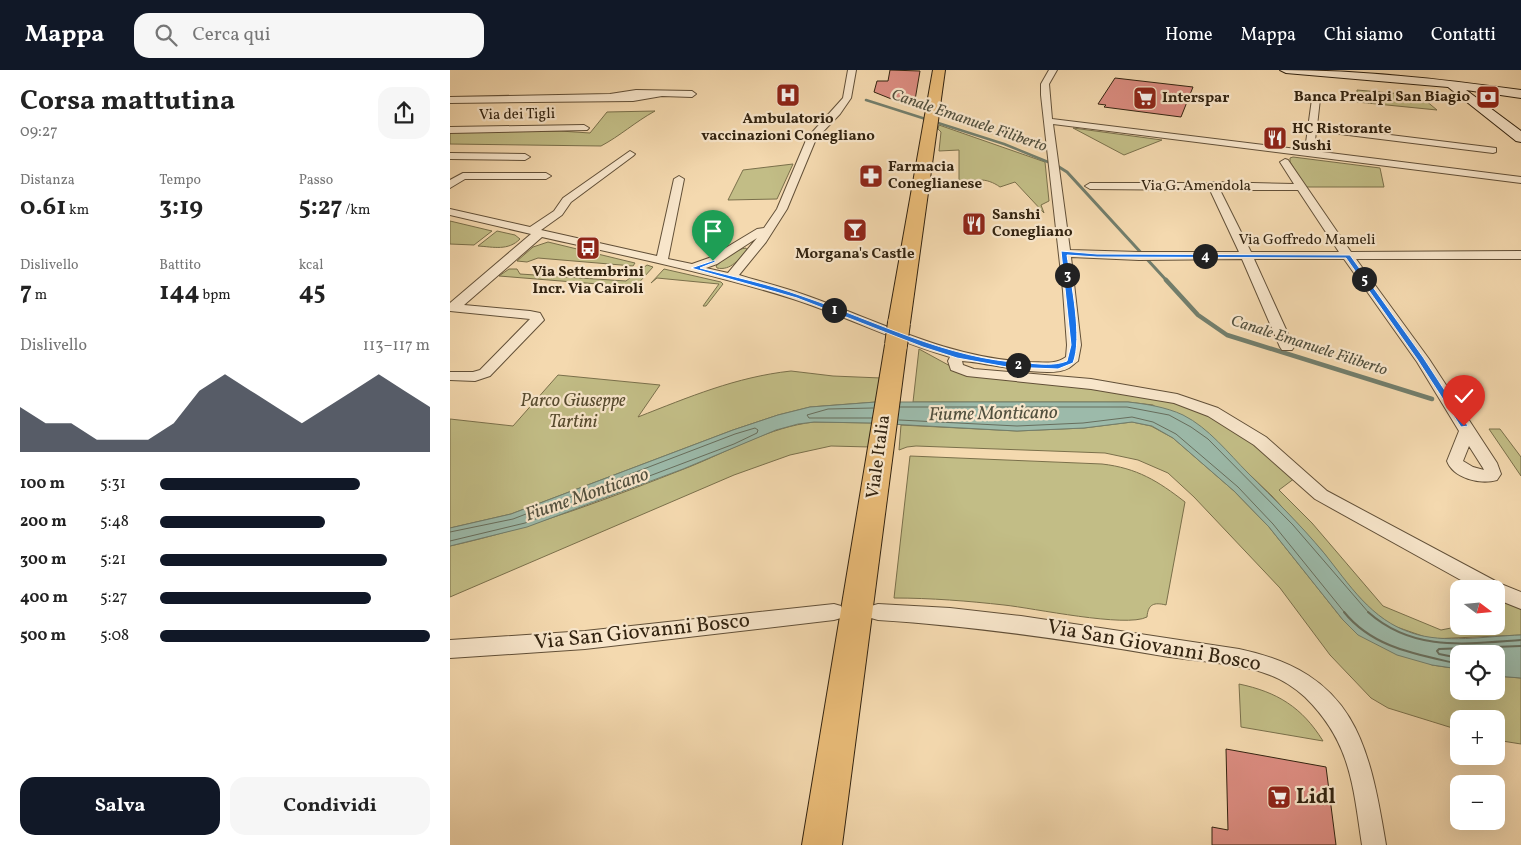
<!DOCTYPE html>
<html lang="it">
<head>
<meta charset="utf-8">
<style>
	:root { --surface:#fff; --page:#f6f6f6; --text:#222; --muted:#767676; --accent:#111827 }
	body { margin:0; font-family:Vollkorn,serif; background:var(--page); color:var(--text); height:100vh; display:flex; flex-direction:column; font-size:19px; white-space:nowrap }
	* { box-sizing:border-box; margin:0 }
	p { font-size:16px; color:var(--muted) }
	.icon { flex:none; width:28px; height:28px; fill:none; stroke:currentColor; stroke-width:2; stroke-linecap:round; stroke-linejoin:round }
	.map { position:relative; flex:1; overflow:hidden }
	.side { display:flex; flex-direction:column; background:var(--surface); width:450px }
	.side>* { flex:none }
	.needle { width:32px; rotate:106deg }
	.buttons { position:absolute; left:1000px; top:510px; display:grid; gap:10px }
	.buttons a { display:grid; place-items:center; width:55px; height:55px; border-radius:10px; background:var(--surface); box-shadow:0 5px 20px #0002; font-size:25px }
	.pin { position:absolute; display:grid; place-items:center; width:42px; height:42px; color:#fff; margin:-51px -21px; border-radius:50% 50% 50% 0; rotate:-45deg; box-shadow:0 0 5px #0007 }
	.pin .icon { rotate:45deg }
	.km { position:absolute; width:25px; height:25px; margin:-12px; border-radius:50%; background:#222; color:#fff; font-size:14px; line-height:25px; text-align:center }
	.round { display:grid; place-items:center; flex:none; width:52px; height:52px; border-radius:15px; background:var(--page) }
	.headline { display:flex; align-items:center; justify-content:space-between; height:85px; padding:0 20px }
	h1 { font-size:28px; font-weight:700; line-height:38px }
	.figures { display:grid; grid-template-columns:repeat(3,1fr); gap:8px; height:85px; padding:5px 20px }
	.figures div { display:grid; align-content:center }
	.figures b { font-size:25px; font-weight:700 }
	.figures small { font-size:14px; font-weight:400 }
	.figures p { font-size:14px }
	.chart { height:140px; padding:10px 20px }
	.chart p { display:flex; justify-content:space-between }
	.chart svg { width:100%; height:90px; margin-top:5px; fill:var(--accent); opacity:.7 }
	.primary-button { display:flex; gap:10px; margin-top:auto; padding:10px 20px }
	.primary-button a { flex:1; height:58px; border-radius:15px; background:var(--accent); color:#fff; font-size:20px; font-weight:700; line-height:58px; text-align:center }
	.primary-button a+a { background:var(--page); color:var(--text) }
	ul { padding:0 20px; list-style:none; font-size:16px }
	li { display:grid; grid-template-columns:80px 60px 1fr; align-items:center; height:38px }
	li i { height:12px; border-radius:6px; background:var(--accent) }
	header { display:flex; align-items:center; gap:30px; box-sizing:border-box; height:70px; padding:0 25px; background:var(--accent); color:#fff }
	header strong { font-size:24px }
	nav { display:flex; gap:28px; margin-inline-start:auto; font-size:18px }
	.search { width:350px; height:45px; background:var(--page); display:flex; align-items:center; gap:12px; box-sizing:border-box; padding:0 18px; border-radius:15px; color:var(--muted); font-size:19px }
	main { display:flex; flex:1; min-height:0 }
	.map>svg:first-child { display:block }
	.green { fill:#c2bd86; stroke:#7a704b }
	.water { fill:#9cbaaa; stroke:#727e6c }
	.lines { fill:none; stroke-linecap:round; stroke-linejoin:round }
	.shore-far1 { stroke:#676e5d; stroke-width:1 }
	.shore { stroke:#676e5d; stroke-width:2 }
	.stream-far2 { stroke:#727e6c; stroke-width:2.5 }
	.stream-far1 { stroke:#727e6c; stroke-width:3 }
	.stream { stroke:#727e6c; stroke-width:4.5 }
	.building { fill:#dd8d82; stroke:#322310 }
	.street-casing { stroke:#625038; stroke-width:2 }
	.secondary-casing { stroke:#322310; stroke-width:2 }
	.primary-casing { stroke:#322310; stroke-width:2 }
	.street { fill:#f8e6cb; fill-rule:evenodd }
	.secondary { fill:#f8e6cb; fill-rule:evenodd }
	.primary { fill:#eabc78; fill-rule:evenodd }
	.primary-bridge-casing { stroke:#322310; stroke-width:24; stroke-linecap:butt }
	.primary-bridge { stroke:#eabc78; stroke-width:22 }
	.route { fill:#1a73e8; stroke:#fff }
	.labels { text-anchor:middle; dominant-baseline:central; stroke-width:4.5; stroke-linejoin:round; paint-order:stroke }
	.far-poi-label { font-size:15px; font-weight:bold; fill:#322310; stroke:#f8e6cb; text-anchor:start }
	.far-street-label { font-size:15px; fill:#322310; stroke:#f8e6cb }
	.far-water-label { font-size:16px; font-style:italic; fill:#52503e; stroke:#f8e6cb }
	.park-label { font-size:18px; font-style:italic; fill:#564a2e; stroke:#f8e6cb }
	.street-label { font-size:18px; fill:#322310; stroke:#f8e6cb }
	.water-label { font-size:19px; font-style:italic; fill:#52503e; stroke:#f8e6cb }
	.near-street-label { font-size:21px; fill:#322310; stroke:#f8e6cb }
	.near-poi-label { font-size:21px; font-weight:bold; fill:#322310; stroke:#f8e6cb; text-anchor:start }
</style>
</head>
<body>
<header>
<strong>Mappa</strong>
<div class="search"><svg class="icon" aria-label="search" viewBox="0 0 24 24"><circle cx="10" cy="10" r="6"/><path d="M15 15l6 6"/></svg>Cerca qui</div>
<nav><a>Home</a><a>Mappa</a><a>Chi siamo</a><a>Contatti</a></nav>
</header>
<main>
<section class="side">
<div class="headline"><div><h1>Corsa mattutina</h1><p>09:27</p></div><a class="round"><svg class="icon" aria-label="share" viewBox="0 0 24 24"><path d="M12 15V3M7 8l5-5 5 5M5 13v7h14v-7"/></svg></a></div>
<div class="figures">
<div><p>Distanza</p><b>0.61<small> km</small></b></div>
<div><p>Tempo</p><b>3:19</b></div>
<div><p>Passo</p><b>5:27<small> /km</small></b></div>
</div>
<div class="figures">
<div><p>Dislivello</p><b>7<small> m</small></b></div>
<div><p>Battito</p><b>144<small> bpm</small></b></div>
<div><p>kcal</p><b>45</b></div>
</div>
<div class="chart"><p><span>Dislivello</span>113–117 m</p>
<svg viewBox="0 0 160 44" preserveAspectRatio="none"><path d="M0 44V22L10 30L20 30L30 38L40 38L50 38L60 30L70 14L80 6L90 14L100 22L110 30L120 22L130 14L140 6L150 14L160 22V44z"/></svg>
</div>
<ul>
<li><b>100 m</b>5:31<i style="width:74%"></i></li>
<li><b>200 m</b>5:48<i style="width:61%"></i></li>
<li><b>300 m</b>5:21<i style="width:84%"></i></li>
<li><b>400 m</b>5:27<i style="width:78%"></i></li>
<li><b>500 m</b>5:08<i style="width:100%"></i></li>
</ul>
<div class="primary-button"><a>Salva</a><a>Condividi</a></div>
</section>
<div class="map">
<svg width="1071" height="775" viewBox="0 0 1071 775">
	<rect width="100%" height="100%" fill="#f4d9af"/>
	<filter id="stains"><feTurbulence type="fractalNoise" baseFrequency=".004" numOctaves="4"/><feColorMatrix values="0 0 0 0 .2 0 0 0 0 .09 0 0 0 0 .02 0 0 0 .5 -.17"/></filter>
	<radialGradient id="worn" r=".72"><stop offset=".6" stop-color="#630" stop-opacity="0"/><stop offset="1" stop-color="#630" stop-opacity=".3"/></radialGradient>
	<g class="green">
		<path d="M 907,20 L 963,25 L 966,29 L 975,30 L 987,40 L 907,32 Z"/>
		<path d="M 205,41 C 185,52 170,66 151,76 L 0,74 L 0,62 L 110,61 L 140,63 L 157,42 Z"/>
		<path d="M 489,55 L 595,92 L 599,131 L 591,135 L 594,143 L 565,112 L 550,117 C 536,107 524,109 509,114 L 509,80 L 489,81 L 491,62 L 488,59 Z"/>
		<path d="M 623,58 L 712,70 L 674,85 Z"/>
		<path d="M 843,87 L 930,98 L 934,117 L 856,117 L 840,92 L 840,88 Z"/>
		<path d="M 343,94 L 327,129 L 278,130 L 293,100 Z"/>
		<path d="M 0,151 L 42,161 L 24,175 L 0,174 Z"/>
		<path d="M 47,161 L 65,165 L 70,169 C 58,181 44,177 28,176 Z"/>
		<path d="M 98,172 L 185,193 L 183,196 L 88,188 L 77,192 L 67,191 L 83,177 Z"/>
		<path d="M 296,178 L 297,180 C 289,189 281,201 267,198 L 266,196 C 274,189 286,179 296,178 Z"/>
		<path d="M 197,195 L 203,197 L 185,217 L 49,206 L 59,199 L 67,199 L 70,204 L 176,211 Z"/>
		<path d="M 214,199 L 271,212 L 273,214 L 256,236 L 253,236 L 269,214 L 207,208 L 201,213 Z"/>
		<path d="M 469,279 L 502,297 L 723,330 L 786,357 L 845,408 L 829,420 L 862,453 L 933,536 L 991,560 L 1011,556 L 1046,556 L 1046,525 L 1071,535 L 1071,565 L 981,569 L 941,555 L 921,540 L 902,520 L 873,482 L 822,426 L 800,405 L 703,335 L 678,332 L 463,332 Z"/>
		<path d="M 341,301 L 383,306 L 431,308 L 426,332 L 360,337 L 328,345 L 283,360 L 61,444 L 0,458 L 0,349 L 63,356 L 108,305 L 210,315 L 188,347 C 239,327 286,307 341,301 Z"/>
		<path d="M 364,352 L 422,353 L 420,377 L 381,376 L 340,385 L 284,405 L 0,527 L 0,476 C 82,458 160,428 239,397 C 279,381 320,357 364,352 Z"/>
		<path d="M 682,352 L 701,356 L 723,368 L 784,421 L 819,457 L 893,550 L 982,595 L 1009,599 L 1009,621 L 1046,621 L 1046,606 L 1071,608 L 1071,674 L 1046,670 L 1046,649 L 1009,649 L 1009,660 L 938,638 L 921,628 L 880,585 L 830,518 L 744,427 L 718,403 L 688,390 L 655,383 L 466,376 L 457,377 L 449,380 L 451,355 L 567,361 L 634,358 Z"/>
		<path d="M 1039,359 L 1050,359 L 1071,387 L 1071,406 Z"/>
		<path d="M 460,386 L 652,394 C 687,398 708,411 735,432 L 716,535 C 704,532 698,534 697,547 C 676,558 583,538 554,535 C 518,531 481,528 444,528 Z"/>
		<path d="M 789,614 C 827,622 852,637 873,671 L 791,657 Z"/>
	</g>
	<path class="water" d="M 426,332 L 678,332 C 696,334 716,337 733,345 C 759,358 778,383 798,403 C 824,429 850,454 874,483 C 899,514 921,550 962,563 C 994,574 1037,566 1071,565 L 1071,608 L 1046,606 L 1046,584 L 1009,584 L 1009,599 L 982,595 L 947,585 L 908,565 L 893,550 L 819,457 L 784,421 L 723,368 L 702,356 L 682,352 L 634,358 L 567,361 L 422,353 L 364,352 L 348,354 L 326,360 L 233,399 L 77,457 L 0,476 L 0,458 L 61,444 L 283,360 L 328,345 L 360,337 Z"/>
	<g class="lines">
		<g class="shore-far1">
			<path d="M 450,337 L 677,337 L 719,345 L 741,357 L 758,369 L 843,455 L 919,543"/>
			<path d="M 539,343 L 602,343 L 604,346 L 602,348 L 538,348 L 536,346 Z"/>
			<path d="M 422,348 L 359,348 L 357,345 L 378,339 L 423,338"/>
			<path d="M 449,350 L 567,356 L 633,353 L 682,347 L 703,352 L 726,364 L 788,417 L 823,454 L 895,543"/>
			<path d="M 0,462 L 63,449 L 285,364 L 305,358 L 308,360 L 307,363 L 284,374 L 75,453 L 0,471"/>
		</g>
		<g class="shore">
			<path d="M 894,542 C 923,578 966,584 1009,594"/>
			<path d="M 918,542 C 963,582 1015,574 1071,570"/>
			<path d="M 1009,588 L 989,584 L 987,581 L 989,579 L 1071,576"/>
		</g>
		<path class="stream-far2" d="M 416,30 L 554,74 L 603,94"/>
		<path class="stream-far1" d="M 601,92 L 617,102 L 717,211"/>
		<path class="stream" d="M 716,210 L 748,245 L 777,265 L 982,329"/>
	</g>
	<g class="building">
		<path d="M 440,0 L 470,1 L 465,30 L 444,30 L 424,22 L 427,11 L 438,11 Z"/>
		<path d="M 665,8 L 743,17 L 731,47 L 654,37 L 656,35 L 648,34 Z"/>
		<path d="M 776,679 L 876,697 L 886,775 L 762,775 L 762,757 L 778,760 Z"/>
	</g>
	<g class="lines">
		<g class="street-casing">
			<g id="street">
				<path d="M 398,0 L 406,0 L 401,28 L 390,44 L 366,69 L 337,139 L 316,172 L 289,205 C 311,212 333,217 355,225 C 429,251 500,289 580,292 C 593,292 605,295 616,287 L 617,275 L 613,221 L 591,25 L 591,14 L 599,0 L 607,0 L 599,14 L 602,49 L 855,80 L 862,29 L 866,26 L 870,29 L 867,56 L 1046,78 L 1046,82 L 1043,83 L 866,61 L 864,81 L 1071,107 L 1071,113 L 603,54 L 620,180 L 689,182 L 789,182 L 760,120 L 640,119 L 635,116 L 640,113 L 759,113 L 763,112 L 844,114 L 830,92 L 835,89 L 838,90 L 901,182 L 1071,181 L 1071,189 L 906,189 L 979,289 L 1047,393 L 1051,404 L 1047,410 C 1030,415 1003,408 997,391 L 1009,361 L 967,292 L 894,189 L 804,189 L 844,277 L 842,280 L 832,280 L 830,277 L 792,189 L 689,190 L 621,187 L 631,275 L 628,291 C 625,293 622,296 619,298 C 599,310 535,292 512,291 L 513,295 L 524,299 L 641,309 L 727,324 L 768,338 L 816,367 L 877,421 L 1051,514 L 1071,522 L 1071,539 L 1046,529 L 1046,519 L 1027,519 L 865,429 L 804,375 L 758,346 L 724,333 L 641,319 L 517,306 L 501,300 L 498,291 L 500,287 C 446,272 396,246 343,229 C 261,203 176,186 92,167 L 14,235 L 80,241 L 90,243 L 94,250 L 40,306 L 25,311 L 0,310 L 0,302 L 23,302 L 30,300 L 80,249 L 0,241 L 0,233 L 81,164 L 0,145 L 0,139 L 80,157 L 104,141 L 113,128 L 180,81 L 185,84 L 183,86 L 121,132 L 112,145 L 91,160 L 207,186 L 224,109 L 229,106 L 234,109 L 218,189 L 242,194 L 259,188 L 307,159 L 314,158 L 327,139 L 357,68 L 393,28 ZM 770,120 L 848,120 L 889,182 L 801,182 ZM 307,168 L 278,203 L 256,198 L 267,194 ZM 1019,376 L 1033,398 L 1034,400 L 1023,397 L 1013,391 Z"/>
				<path d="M 186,20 L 242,21 L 246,24 L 242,27 L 212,26 L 183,31 L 0,33 L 0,27 L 160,24 Z"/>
				<path d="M 134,55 L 139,58 L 137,60 L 0,63 L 0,57 Z"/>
				<path d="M 0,83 L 75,84 L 80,87 L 75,90 L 0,89 Z"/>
				<path d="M 13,103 L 96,103 L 101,106 L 96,109 L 15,109 L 0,118 L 0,110 Z"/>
				<path d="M 384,534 L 391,536 L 394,542 L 391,548 L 384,550 L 135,579 L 0,588 L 0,570 L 135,561 Z"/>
				<path d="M 428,534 L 500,538 L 571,546 L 789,579 C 904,603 919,672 936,775 L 912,775 C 903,716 901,672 855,627 C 845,618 833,610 820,605 C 787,592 748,592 713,586 C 618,570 524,556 428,550 L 421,548 L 418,542 L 421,536 Z"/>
			</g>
		</g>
		<g class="secondary-casing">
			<path id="secondary" d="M 830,0 C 911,0 991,9 1071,20 L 1071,28 L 1016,20 L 1071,61 L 1071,72 L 1066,71 L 998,17 L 836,3 Z"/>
		</g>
		<g class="primary-casing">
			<g id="primary">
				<path d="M 483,0 L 495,0 L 460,253 L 457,258 L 449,259 L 441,258 L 438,253 Z"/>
				<path d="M 446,268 L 454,270 L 457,275 L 392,775 L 352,775 L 435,275 L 438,270 Z"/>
			</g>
		</g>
		<use href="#street" class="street"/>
		<use href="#secondary" class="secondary"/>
		<use href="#primary" class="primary"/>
		<g class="primary-bridge-casing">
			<path id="primary-bridge" d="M 446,275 L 449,253"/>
		</g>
		<use href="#primary-bridge" class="primary-bridge"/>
	</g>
	<path class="route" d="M 611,181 L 647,184 L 900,185 L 973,287 L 1018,356 L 1011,357 L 967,289 L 896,188 L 647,187 L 617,185 C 621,213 633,268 623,293 L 608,299 L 557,297 L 507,288 L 473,277 L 347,228 L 241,198 L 265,190 L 265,192 L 250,198 C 284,207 319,214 352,226 C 427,251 496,289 576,293 C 591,294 604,296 617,291 L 621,275 Z"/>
	<defs>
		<g id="hospital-square" transform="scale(1.25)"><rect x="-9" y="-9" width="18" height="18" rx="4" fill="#8f2418" stroke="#f8e6cb"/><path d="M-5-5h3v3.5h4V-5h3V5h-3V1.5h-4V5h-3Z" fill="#fff"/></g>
		<g id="bank-square" transform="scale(1.25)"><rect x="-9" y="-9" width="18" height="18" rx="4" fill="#8f2418" stroke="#f8e6cb"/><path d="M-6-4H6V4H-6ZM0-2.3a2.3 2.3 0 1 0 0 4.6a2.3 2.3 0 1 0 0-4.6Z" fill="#fff"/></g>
		<g id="supermarket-square" transform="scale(1.25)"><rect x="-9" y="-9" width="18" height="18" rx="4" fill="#8f2418" stroke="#f8e6cb"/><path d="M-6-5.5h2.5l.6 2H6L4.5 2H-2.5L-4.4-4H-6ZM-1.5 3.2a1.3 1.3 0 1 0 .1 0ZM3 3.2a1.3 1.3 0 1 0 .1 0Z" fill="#fff"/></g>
		<g id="restaurant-square" transform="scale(1.25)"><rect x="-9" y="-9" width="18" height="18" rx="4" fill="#8f2418" stroke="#f8e6cb"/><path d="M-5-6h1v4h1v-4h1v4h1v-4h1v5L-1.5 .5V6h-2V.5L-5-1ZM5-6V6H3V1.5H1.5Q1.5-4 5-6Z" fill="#fff"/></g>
		<g id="pharmacy-square" transform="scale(1.25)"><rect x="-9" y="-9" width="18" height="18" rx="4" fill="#8f2418" stroke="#f8e6cb"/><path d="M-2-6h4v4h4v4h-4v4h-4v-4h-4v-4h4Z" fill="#fff"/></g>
		<g id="bar-square" transform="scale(1.25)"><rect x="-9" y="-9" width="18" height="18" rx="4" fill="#8f2418" stroke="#f8e6cb"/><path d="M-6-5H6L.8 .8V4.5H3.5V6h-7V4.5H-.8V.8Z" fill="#fff"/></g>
		<g id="bus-square" transform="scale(1.25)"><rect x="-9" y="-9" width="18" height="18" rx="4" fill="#8f2418" stroke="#f8e6cb"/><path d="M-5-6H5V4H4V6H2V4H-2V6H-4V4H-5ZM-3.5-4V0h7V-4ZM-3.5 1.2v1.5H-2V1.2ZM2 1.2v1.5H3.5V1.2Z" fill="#fff"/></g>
	</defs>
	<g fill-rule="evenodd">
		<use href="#hospital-square" x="338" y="25"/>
		<use href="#bank-square" x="1038" y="27"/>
		<use href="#supermarket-square" x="695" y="28"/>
		<use href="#restaurant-square" x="825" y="68"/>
		<use href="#pharmacy-square" x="421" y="106"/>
		<use href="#restaurant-square" x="524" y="154"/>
		<use href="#bar-square" x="405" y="160"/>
		<use href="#bus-square" x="138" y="178"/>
		<use href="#supermarket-square" x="829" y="727"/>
	</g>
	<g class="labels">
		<g class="far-poi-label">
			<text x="1020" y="27" text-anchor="end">Banca Prealpi San Biagio</text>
			<text x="712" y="28">Interspar</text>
			<text x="338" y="49" text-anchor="middle">Ambulatorio<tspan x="338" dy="17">vaccinazioni Conegliano</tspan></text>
			<text x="842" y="59">HC Ristorante<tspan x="842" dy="17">Sushi</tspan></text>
			<text x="438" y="97">Farmacia<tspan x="438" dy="17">Coneglianese</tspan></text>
			<text x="542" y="145">Sanshi<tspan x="542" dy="17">Conegliano</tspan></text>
			<text x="405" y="184" text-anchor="middle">Morgana's Castle</text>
			<text x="138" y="202" text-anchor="middle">Via Settembrini<tspan x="138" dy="17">Incr. Via Cairoli</tspan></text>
		</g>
		<g class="far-street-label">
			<text transform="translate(67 45) rotate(-1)">Via dei Tigli</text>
			<text x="746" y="116">Via G. Amendola</text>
			<text x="857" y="170">Via Goffredo Mameli</text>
		</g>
		<g class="far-water-label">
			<text transform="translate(519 51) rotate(19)">Canale Emanuele Filiberto</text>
			<text transform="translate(859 276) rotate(18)">Canale Emanuele Filiberto</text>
		</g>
		<g class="park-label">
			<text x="123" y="331">Parco Giuseppe<tspan x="123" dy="21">Tartini</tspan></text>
		</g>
		<g class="street-label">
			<text transform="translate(429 387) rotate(-82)">Viale Italia</text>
		</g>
		<g class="water-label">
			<text transform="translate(543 344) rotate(-1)">Fiume Monticano</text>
			<text transform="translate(137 425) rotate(-19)">Fiume Monticano</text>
		</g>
		<g class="near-street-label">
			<text transform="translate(192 562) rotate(-6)">Via San Giovanni Bosco</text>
			<text transform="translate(704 576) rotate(10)">Via San Giovanni Bosco</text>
		</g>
		<g class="near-poi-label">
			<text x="846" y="727">Lidl</text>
		</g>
	</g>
	<rect width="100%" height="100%" filter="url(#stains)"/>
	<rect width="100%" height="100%" fill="url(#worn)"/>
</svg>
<div class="buttons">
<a><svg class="needle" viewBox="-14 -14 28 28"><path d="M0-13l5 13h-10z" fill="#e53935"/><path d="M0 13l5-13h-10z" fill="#767676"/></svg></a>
<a><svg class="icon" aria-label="locate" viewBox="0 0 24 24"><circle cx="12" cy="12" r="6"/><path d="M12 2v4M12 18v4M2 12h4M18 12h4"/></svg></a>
<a>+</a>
<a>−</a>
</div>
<div class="pin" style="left:263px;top:191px;background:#1e9e55"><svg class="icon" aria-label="arrive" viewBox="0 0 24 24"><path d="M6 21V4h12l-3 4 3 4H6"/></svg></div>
<div class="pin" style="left:1014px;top:356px;background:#d93025"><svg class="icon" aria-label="check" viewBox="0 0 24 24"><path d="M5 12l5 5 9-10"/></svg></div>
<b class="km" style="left:384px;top:240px">1</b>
<b class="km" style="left:568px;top:295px">2</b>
<b class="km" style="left:617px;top:205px">3</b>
<b class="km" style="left:755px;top:186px">4</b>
<b class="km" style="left:914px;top:209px">5</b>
</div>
</main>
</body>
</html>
